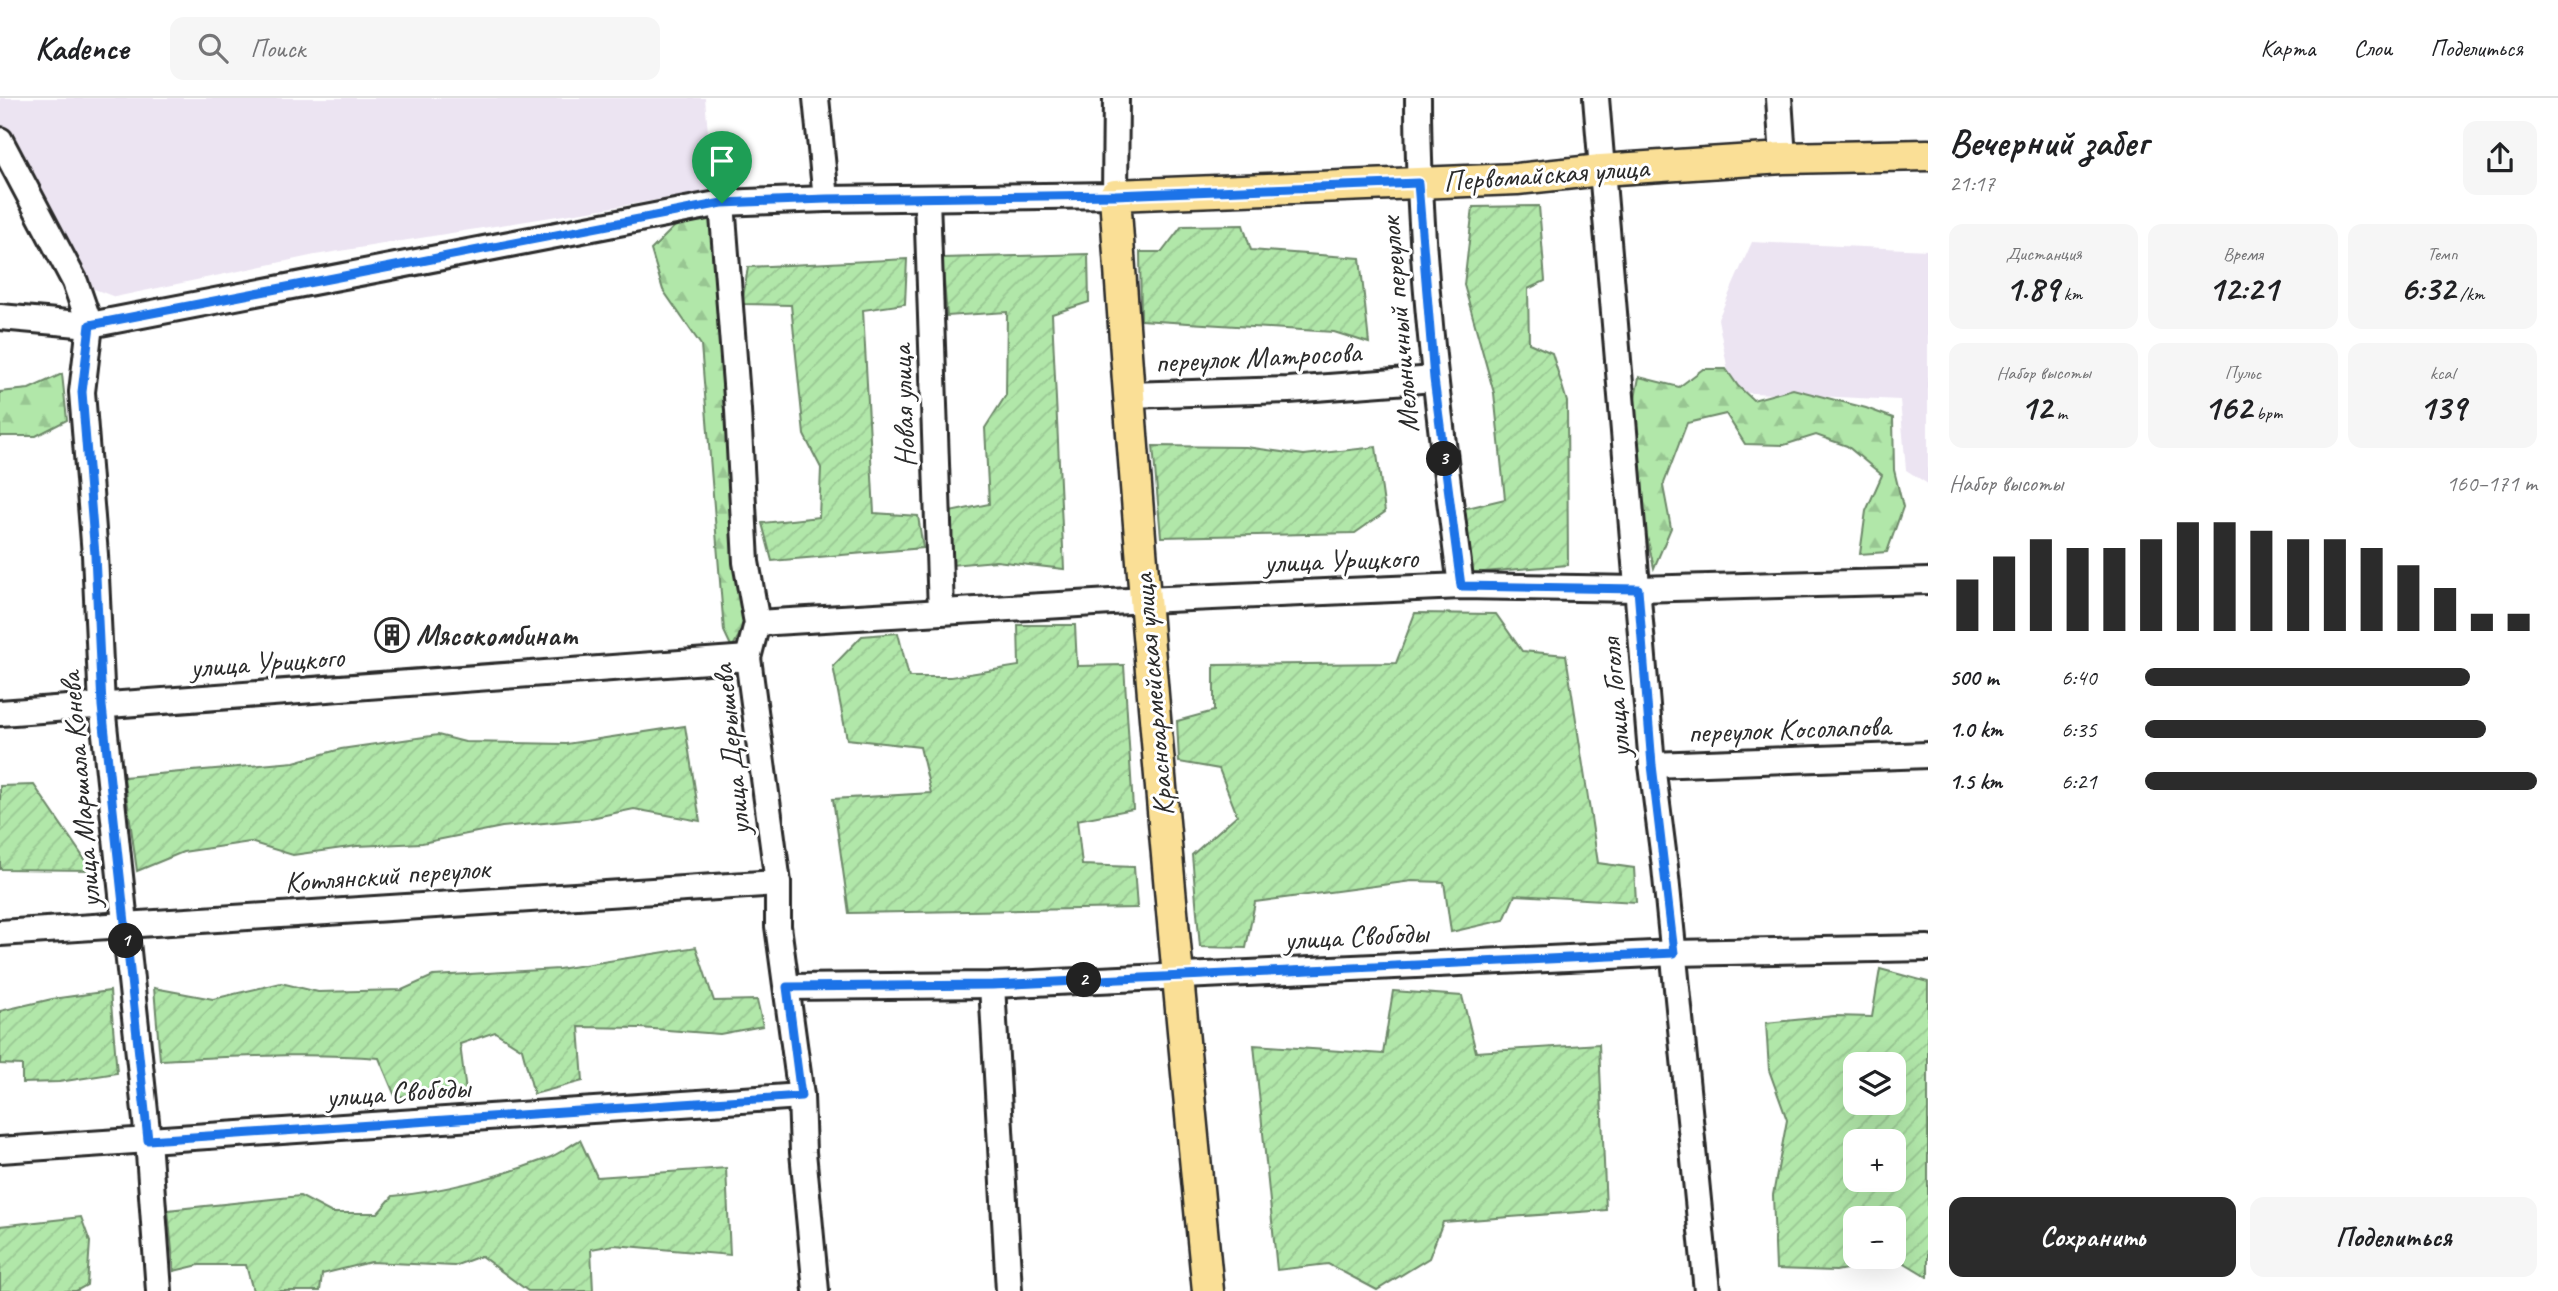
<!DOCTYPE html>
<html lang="ru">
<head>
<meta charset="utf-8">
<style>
	:root { --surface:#fff; --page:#f6f6f6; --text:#202124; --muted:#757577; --line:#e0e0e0; --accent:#2b2b2b }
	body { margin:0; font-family:Caveat,sans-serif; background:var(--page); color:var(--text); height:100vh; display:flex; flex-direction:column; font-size:26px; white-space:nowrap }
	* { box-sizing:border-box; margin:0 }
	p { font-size:23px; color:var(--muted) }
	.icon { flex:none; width:38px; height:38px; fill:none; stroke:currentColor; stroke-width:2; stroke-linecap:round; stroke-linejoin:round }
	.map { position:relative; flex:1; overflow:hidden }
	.sheet { display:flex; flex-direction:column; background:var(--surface); width:630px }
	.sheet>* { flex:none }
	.fabs { position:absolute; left:1843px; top:954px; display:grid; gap:14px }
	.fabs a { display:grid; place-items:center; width:63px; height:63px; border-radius:14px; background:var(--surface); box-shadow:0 7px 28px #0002; font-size:35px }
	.pin { position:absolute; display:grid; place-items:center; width:60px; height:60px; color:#fff; margin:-72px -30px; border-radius:50% 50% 50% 0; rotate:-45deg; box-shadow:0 0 7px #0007 }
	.pin .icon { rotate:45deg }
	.km { position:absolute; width:35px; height:35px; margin:-18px; border-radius:50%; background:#222; color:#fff; font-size:19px; line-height:35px; text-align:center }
	.round { display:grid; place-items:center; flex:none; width:74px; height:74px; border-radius:14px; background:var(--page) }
	.headline { display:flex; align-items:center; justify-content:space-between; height:119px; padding:0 21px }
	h1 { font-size:38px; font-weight:700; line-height:52px }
	.metrics { display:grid; grid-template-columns:repeat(3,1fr); gap:10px; height:119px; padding:7px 21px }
	.metrics div { display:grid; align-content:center; border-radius:14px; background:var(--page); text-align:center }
	.metrics b { font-size:35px; font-weight:700 }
	.metrics small { font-size:19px; font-weight:400 }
	.metrics p { font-size:19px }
	.chart { height:196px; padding:14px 21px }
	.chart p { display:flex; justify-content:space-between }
	.chart svg { width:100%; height:126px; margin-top:7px; stroke:var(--accent); stroke-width:6 }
	.action { display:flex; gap:14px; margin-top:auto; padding:14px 21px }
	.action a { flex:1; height:80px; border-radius:14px; background:var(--accent); color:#fff; font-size:28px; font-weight:700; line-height:80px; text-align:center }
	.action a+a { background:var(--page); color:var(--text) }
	ul { padding:0 21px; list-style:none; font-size:23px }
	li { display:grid; grid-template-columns:112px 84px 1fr; align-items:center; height:52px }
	li i { height:18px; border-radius:9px; background:var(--accent) }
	header { display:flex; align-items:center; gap:42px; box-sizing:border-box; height:98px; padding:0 35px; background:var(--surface); border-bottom:2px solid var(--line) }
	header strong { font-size:33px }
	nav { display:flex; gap:38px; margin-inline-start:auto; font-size:24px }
	.search { width:490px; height:63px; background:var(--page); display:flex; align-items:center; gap:18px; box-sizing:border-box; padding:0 24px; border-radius:14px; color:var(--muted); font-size:26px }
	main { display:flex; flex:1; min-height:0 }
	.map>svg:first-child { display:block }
	.built { fill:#ece4f2 }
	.forest { fill:url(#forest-firs); stroke:#6e896a; stroke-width:2 }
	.garden { fill:url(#garden-furrows); stroke:#6e896a; stroke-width:2; fill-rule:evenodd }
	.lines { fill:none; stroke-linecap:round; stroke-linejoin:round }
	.minor-casing { stroke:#2b2b2b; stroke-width:30 }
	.major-casing { stroke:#2b2b2b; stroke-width:35 }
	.minor { stroke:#fff; stroke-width:24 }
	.major { stroke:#fadf96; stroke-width:30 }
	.route-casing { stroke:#fff; stroke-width:14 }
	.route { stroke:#1a73e8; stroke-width:9 }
	.labels { text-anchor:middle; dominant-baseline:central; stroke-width:6; stroke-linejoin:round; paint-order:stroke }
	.street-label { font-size:30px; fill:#2b2b2b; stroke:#fff }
	.poi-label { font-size:30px; font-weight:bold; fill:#2b2b2b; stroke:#fff; text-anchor:start }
</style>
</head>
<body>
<header>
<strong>Kadence</strong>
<div class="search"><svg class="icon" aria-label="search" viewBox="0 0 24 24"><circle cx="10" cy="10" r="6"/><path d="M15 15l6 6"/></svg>Поиск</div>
<nav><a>Карта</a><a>Слои</a><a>Поделиться</a></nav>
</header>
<main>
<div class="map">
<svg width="1928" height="1193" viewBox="0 0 1928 1193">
	<defs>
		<pattern id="forest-firs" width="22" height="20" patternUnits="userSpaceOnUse" patternTransform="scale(1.75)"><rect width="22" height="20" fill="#b1e7a9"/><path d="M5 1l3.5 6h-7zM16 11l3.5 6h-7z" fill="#98c692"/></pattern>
		<pattern id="garden-furrows" width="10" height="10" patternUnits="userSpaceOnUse" patternTransform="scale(1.75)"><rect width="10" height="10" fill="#b1e7a9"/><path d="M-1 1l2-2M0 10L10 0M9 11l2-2" fill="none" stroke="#98c692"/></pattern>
	</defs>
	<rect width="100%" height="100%" fill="#fff"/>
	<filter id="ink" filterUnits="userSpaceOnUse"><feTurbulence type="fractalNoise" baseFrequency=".0143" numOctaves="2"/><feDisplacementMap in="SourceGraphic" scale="14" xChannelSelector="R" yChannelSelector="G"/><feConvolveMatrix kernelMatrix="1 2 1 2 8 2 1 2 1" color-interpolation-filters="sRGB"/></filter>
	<g filter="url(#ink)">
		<g class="built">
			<path d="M 0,0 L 705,0 L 713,93 L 315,157 L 115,199 L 89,189 L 81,178 L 0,29 Z"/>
			<path d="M 1752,144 L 1928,152 L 1928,386 L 1906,372 L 1900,302 L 1732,294 L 1718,221 Z"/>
		</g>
		<g class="forest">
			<path d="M 714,120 L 722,281 L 732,418 L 746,525 L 732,550 L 724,533 L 701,247 L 663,192 L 651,152 L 675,128 Z"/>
			<path d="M 1703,271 L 1726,271 L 1738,288 L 1753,302 L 1793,291 L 1866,310 L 1893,320 L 1894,372 L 1903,409 L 1887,454 L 1860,456 L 1866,413 L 1882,377 L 1847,348 L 1816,337 L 1784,347 L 1745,346 L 1726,316 L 1687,325 L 1663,388 L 1671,430 L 1654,470 L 1643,421 L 1640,380 L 1632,317 L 1639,279 L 1679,289 Z"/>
			<path d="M 62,276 L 67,322 L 36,338 L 0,338 L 0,294 L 29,291 Z"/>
		</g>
		<g class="garden">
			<path d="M 1539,108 L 1545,183 L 1528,191 L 1529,245 L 1552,255 L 1567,304 L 1568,467 L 1472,475 L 1463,411 L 1505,401 L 1494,295 L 1464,187 L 1473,109 Z"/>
			<path d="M 1243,127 L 1251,152 L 1360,160 L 1369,245 L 1334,234 L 1141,222 L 1140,154 L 1162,154 L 1182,128 Z"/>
			<path d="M 1088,156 L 1089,204 L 1052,216 L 1064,471 L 996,463 L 951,467 L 950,414 L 989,406 L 985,330 L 1006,297 L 1007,214 L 947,218 L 942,160 Z"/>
			<path d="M 907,161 L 905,206 L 863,212 L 874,415 L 918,418 L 923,450 L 772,463 L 762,425 L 819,419 L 821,370 L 804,337 L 791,207 L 742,206 L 748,169 Z"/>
			<path d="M 1153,348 L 1246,349 L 1304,357 L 1376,349 L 1385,414 L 1355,435 L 1161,439 Z"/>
			<path d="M 1415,515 L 1496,516 L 1522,553 L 1566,557 L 1598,765 L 1634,770 L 1636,804 L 1515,797 L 1504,822 L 1451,834 L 1444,784 L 1412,783 L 1255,804 L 1246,850 L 1200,849 L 1192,757 L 1237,717 L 1219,671 L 1179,664 L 1177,623 L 1214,613 L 1214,567 L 1396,565 Z"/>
			<path d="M 1018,527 L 1075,527 L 1077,568 L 1124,567 L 1133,711 L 1077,722 L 1082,767 L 1134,769 L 1137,810 L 849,815 L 833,701 L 931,695 L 920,649 L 847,641 L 833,568 L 862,538 L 898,535 L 909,579 L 951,579 L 1019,568 Z"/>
			<path d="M 685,628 L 700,723 L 634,711 L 586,721 L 502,729 L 422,745 L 357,748 L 293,757 L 250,744 L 183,754 L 137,773 L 124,679 L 294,664 L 341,651 L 438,637 L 465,644 L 566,646 Z"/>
			<path d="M 34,687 L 92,772 L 0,771 L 0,688 Z"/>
			<path d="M 696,849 L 714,903 L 757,902 L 763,928 L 720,936 L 640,930 L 579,929 L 583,983 L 534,996 L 522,951 L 495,934 L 460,946 L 467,1002 L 395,998 L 379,960 C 306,954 232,959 160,962 L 154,890 L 213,901 L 281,885 L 318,894 L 402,892 L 433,878 L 559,871 Z"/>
			<path d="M 1880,871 L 1928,884 L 1928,1179 L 1898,1161 L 1836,1173 L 1776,1171 L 1773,1097 L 1787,1022 L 1769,972 L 1766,925 L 1834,918 L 1872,919 ZM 1855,966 L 1894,966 L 1894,1004 L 1855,1004 ZM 1855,1043 L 1894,1043 L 1894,1082 L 1855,1082 ZM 1855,1120 L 1894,1120 L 1894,1158 L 1855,1158 Z"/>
			<path d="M 110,893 L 117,975 L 59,984 L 22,985 L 22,967 L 0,966 L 0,913 L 52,901 Z"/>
			<path d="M 1393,893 L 1462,898 L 1476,954 L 1599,946 L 1606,1112 L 1443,1124 L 1429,1160 L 1377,1192 L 1328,1166 L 1277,1172 L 1254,947 L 1383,956 Z"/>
			<path d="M 580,1042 L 597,1079 L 726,1070 L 730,1157 L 614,1147 L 591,1151 L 593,1193 L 528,1193 L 481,1158 L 454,1168 L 371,1164 L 322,1176 L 320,1193 L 253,1193 L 246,1167 L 199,1167 L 174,1173 L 168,1112 L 300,1098 L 332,1115 L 378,1115 L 393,1098 C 442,1094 501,1078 546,1061 C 558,1057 569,1048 580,1042 Z"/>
			<path d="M 81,1119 L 90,1144 L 87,1187 L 76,1193 L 0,1193 L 0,1128 Z"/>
		</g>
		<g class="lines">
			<g class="minor-casing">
				<g id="minor">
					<path d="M 816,0 L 826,101"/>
					<path d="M 1418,0 C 1418,164 1440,326 1461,488"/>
					<path d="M 1596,0 L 1652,667 L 1665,769 L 1707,1193"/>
					<path d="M 1779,0 L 1783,60"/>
					<path d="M 0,42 L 75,184 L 90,227 L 82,294 L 95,457 L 102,608 L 148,1042 L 159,1193"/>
					<path d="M 927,100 L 941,513"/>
					<path d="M 722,105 L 738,312 L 746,464 L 757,525 L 748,560 L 778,785 L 778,828 L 801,998 L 803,1054 L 816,1193"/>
					<path d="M 0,219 L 90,227 L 722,105 L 826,101 L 1115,97 L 1116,0"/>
					<path d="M 1128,297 L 1289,292 L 1434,281"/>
					<path d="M 757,525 L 1145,502 L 1461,488 L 1638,491 L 1928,483"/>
					<path d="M 0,615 L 748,560"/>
					<path d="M 1652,667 L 1928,657"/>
					<path d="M 0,835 L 778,785"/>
					<path d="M 992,887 L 1009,1193"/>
					<path d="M 787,889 L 992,887 L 1674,855 L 1928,850"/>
					<path d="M 0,1052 L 801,998"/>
				</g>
			</g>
			<g class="major-casing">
				<path id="major" d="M 1208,1193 C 1172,828 1139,463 1115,97 L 1517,81 L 1601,72 L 1783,60 L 1928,57"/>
			</g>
			<use href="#minor" class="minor"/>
			<use href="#major" class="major"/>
		</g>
	</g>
	<g class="lines" filter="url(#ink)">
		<g class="route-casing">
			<path id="route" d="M 1418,85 L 1434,281 L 1461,488 L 1638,491 L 1652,667 L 1674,855 L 992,887 L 787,889 L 801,998 L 148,1042 L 102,608 L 95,457 L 82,294 L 90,227 L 722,105 L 826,101 L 1115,97 Z"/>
		</g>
		<use href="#route" class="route"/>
	</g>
	<defs>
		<g id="building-ring" transform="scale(1.75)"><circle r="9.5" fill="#fff" stroke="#2b2b2b" stroke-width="1.5"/><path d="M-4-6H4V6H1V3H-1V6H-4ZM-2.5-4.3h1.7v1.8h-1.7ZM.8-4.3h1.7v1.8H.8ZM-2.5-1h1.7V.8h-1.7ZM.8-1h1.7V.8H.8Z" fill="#2b2b2b"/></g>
	</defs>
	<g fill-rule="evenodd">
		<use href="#building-ring" x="392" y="537"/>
	</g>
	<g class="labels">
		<g class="street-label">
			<text transform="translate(1546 76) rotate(-4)">Первомайская улица</text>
			<text transform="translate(1399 227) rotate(-95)">Мельничный переулок</text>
			<text transform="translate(1258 259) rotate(-3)">переулок Матросова</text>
			<text transform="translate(903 308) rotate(-92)">Новая улица</text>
			<text transform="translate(1341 462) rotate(-2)">улица Урицкого</text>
			<text transform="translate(267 564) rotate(-4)">улица Урицкого</text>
			<text transform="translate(1153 597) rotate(-95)">Красноармейская улица</text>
			<text transform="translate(1615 600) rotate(-95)">улица Гоголя</text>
			<text transform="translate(1789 631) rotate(-2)">переулок Косолапова</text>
			<text transform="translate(731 652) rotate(-96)">улица Дерышева</text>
			<text transform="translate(80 692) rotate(-95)">улица Маршала Конева</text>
			<text transform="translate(387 777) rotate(-4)">Котлянский переулок</text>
			<text transform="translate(1356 838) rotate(-3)">улица Свободы</text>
			<text transform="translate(398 994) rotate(-4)">улица Свободы</text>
		</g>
		<g class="poi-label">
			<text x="416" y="537">Мясокомбинат</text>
		</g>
	</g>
</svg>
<div class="fabs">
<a><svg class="icon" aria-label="layers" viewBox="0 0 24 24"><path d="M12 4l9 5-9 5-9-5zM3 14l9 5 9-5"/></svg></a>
<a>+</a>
<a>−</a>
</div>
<div class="pin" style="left:722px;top:105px;background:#1e9e55"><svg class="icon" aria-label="arrive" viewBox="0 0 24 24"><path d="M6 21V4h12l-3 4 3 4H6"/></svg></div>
<b class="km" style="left:126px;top:843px">1</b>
<b class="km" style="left:1084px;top:882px">2</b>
<b class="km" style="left:1444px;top:361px">3</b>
</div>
<section class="sheet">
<div class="headline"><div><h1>Вечерний забег</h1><p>21:17</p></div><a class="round"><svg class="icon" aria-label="share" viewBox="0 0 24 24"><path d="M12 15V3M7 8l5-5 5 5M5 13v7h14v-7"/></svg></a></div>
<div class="metrics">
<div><p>Дистанция</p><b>1.89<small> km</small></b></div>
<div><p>Время</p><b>12:21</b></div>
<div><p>Темп</p><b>6:32<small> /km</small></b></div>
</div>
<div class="metrics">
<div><p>Набор высоты</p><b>12<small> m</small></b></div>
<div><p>Пульс</p><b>162<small> bpm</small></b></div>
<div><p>kcal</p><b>139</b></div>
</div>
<div class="chart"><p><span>Набор высоты</span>160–171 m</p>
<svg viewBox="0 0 160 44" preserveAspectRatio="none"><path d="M5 44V26M15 44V18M25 44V12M35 44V15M45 44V15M55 44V12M65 44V6M75 44V6M85 44V9M95 44V12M105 44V12M115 44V15M125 44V21M135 44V29M145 44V38M155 44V38"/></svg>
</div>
<ul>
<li><b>500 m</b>6:40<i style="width:83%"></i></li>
<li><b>1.0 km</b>6:35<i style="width:87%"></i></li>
<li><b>1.5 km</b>6:21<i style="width:100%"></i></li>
</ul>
<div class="action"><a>Сохранить</a><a>Поделиться</a></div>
</section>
</main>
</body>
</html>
